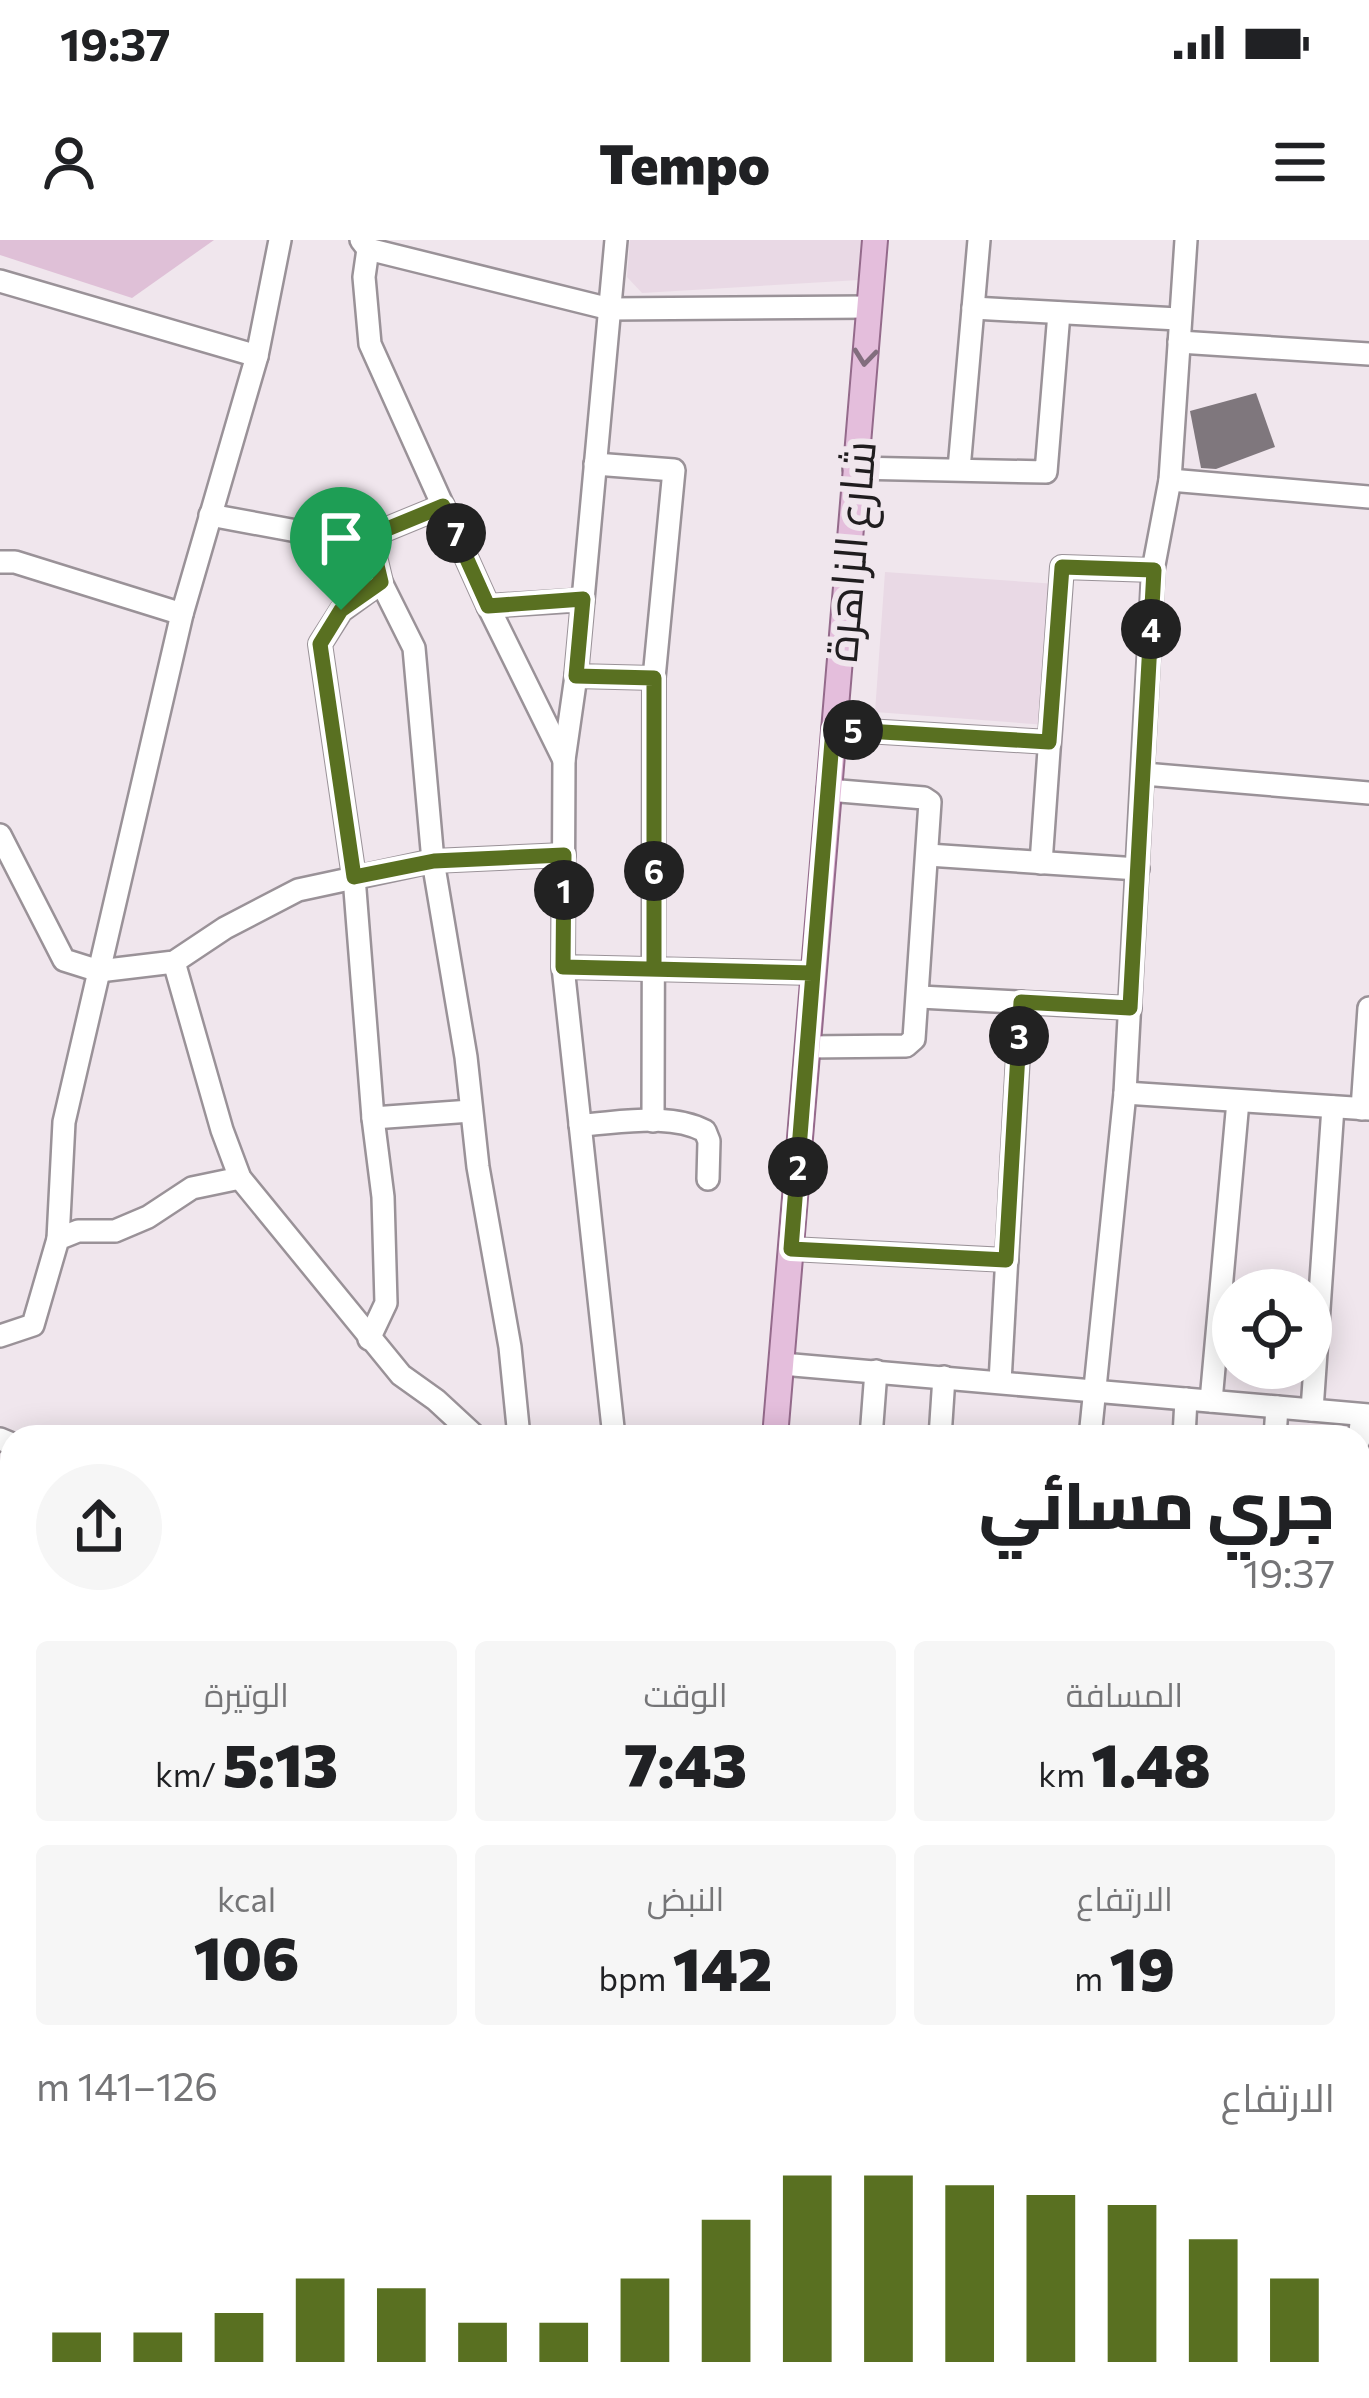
<!DOCTYPE html>
<html lang="ar">
<head>
<meta charset="utf-8">
<style>
	:root { --surface:#fff; --page:#f6f6f6; --text:#202124; --muted:#757577; --accent:#597021 }
	body { margin:0; font-family:Commissioner,Cairo,sans-serif; background:var(--page); color:var(--text); direction:rtl; height:100vh; display:flex; flex-direction:column; font-size:45px; white-space:nowrap }
	* { box-sizing:border-box; margin:0 }
	p { font-size:39px; color:var(--muted) }
	.icon { flex:none; width:66px; height:66px; fill:none; stroke:currentColor; stroke-width:2; stroke-linecap:round; stroke-linejoin:round }
	.map { position:relative; flex:1; overflow:hidden; direction:ltr }
	.side { position:absolute; left:0px; top:1185px; width:1371px; height:975px; display:flex; flex-direction:column; background:var(--surface); border-radius:36px 36px 0 0; box-shadow:0 6px 30px #0003; direction:rtl }
	.side>* { flex:none }
	.controls { position:absolute; left:1212px; top:1029px; display:grid; gap:24px }
	.controls a { display:grid; place-items:center; width:120px; height:120px; border-radius:50%; background:var(--surface); box-shadow:0 6px 30px #0003; font-size:60px }
	.pin { position:absolute; display:grid; place-items:center; width:102px; height:102px; color:#fff; margin:-123px -51px; border-radius:50% 50% 50% 0; rotate:-45deg; box-shadow:0 0 12px #0007 }
	.pin .icon { rotate:45deg }
	.km { position:absolute; width:60px; height:60px; margin:-30px; border-radius:50%; background:#222; color:#fff; font-size:33px; line-height:60px; text-align:center }
	.round { display:grid; place-items:center; flex:none; width:126px; height:126px; border-radius:63px; background:var(--page) }
	.summary { display:flex; align-items:center; justify-content:space-between; height:204px; padding:0 36px }
	h1 { font-size:66px; font-weight:800; line-height:90px }
	.metrics { display:grid; grid-template-columns:repeat(3,1fr); gap:18px; height:204px; padding:12px 36px }
	.metrics div { display:grid; align-content:center; border-radius:12px; background:var(--page); text-align:center }
	.metrics b { font-size:60px; font-weight:800 }
	.metrics small { font-size:33px; font-weight:400 }
	.metrics p { font-size:33px }
	.chart { height:336px; padding:24px 36px }
	.chart p { display:flex; justify-content:space-between }
	.chart svg { width:100%; height:216px; margin-top:12px; stroke:var(--accent); stroke-width:6 }
	.status { display:flex; justify-content:space-between; align-items:center; height:84px; padding:0 60px; background:var(--surface); direction:ltr }
	.status svg { height:33px; fill:currentColor }
	header { display:flex; justify-content:space-between; align-items:center; height:156px; padding:0 36px; background:var(--surface); font-size:54px; font-weight:800 }
	.map>svg:first-child { display:block }
	.built { fill:#e9d9e5 }
	.green { fill:#dfc0d7 }
	.building { fill:#7f777d }
	.lines { fill:none; stroke-linecap:round; stroke-linejoin:round }
	.minor-casing { stroke:#9a9298; stroke-width:26 }
	.major-casing { stroke:#946a8b; stroke-width:28 }
	.minor { stroke:#fff; stroke-width:21 }
	.major { stroke:#e4bedc; stroke-width:24 }
	.oneway { stroke:#826e7e }
	.route-casing { stroke:#fff; stroke-width:24 }
	.route { stroke:#597021; stroke-width:15 }
	.labels { text-anchor:middle; dominant-baseline:central; stroke-width:12; stroke-linejoin:round; paint-order:stroke }
	.street-label { font-size:45px; fill:#201d1f; stroke:#f0e6ed }
</style>
</head>
<body>
<div class="status"><b>19:37</b><svg viewBox="0 0 49 12"><path d="M0 12V9h3v3zM5 12V6h3v6zM10 12V3h3v9zM15 12V0h3v12zM26 1h20v11H26zM47 4h2v5h-2z"/></svg></div>
<header><svg class="icon" aria-label="menu" viewBox="0 0 24 24"><path d="M4 6h16M4 12h16M4 18h16"/></svg>Tempo<svg class="icon" aria-label="person" viewBox="0 0 24 24"><circle cx="12" cy="8" r="4"/><path d="M4 21q1-7 8-7t8 7"/></svg></header>
<div class="map">
<svg width="1369" height="2158" viewBox="0 0 1369 2158">
	<rect width="100%" height="100%" fill="#f0e6ed"/>
	<g class="built">
		<path d="M 630,0 L 861,0 L 859,40 L 642,53 L 627,37 Z"/>
		<path d="M 885,332 L 1057,344 L 1046,485 L 875,472 Z"/>
	</g>
	<g class="green">
		<path d="M 0,0 L 214,0 L 132,58 L 0,15 Z"/>
		<path d="M 1369,2100 L 1369,2158 L 1292,2158 L 1282,2148 L 1359,2148 L 1359,2102 Z"/>
	</g>
	<path class="building" d="M 1256,153 L 1275,207 L 1216,229 L 1201,228 L 1190,171 Z"/>
	<g class="lines">
		<g class="minor-casing">
			<g id="minor">
				<path d="M 361,0 L 368,9 L 610,69 L 870,67"/>
				<path d="M 368,9 L 364,37 L 370,104 L 488,366 L 564,520"/>
				<path d="M 0,41 L 257,116 L 280,0"/>
				<path d="M 973,68 L 1178,79"/>
				<path d="M 1179,102 L 1369,114"/>
				<path d="M 595,224 L 674,230 L 654,438 L 653,881"/>
				<path d="M 854,228 L 1046,232 L 1059,73"/>
				<path d="M 959,229 L 979,0"/>
				<path d="M 1170,240 L 1369,257"/>
				<path d="M 210,275 L 329,297 L 370,296 L 443,266"/>
				<path d="M 370,296 L 381,342 L 414,408 L 433,621 L 466,817 L 478,927 L 510,1107 L 519,1197"/>
				<path d="M 0,322 L 15,322 L 182,374"/>
				<path d="M 488,366 L 583,360"/>
				<path d="M 576,436 L 654,438"/>
				<path d="M 833,489 L 1049,502"/>
				<path d="M 1144,534 L 1369,553"/>
				<path d="M 0,595 L 64,720 L 99,731 L 174,722 L 225,688 L 298,650 L 433,621 L 564,615"/>
				<path d="M 928,615 L 1138,629"/>
				<path d="M 1041,623 L 1062,327 L 1153,330"/>
				<path d="M 174,722 L 222,890 L 240,938 L 401,1135 L 436,1160 L 476,1197"/>
				<path d="M 563,727 L 813,733"/>
				<path d="M 920,757 L 1130,768"/>
				<path d="M 807,807 L 906,806 L 914,799 L 930,562 L 924,558 L 828,550"/>
				<path d="M 1125,853 L 1369,869"/>
				<path d="M 1362,869 L 1369,768"/>
				<path d="M 373,878 L 471,871"/>
				<path d="M 580,885 C 619,883 670,872 705,891 L 709,901 L 708,939"/>
				<path d="M 58,999 L 64,882 L 182,374 L 257,116"/>
				<path d="M 791,1009 L 1007,1020"/>
				<path d="M 0,1096 L 33,1085 L 58,999 L 78,991 L 115,991 L 148,977 L 192,948 L 240,938"/>
				<path d="M 369,1099 L 386,1063 L 383,957 L 373,878 L 354,637 L 320,404 L 341,371 L 381,342"/>
				<path d="M 782,1124 L 1369,1175"/>
				<path d="M 1000,1142 L 1021,762"/>
				<path d="M 1211,1161 L 1238,861"/>
				<path d="M 1312,1170 L 1333,867"/>
				<path d="M 614,1197 L 563,727 L 564,520 L 576,436 L 616,0"/>
				<path d="M 871,1197 L 876,1131"/>
				<path d="M 940,1197 L 944,1137"/>
				<path d="M 1090,1197 L 1125,853 L 1153,330 L 1170,240 L 1186,0"/>
				<path d="M 1184,1197 L 1186,1159"/>
				<path d="M 1275,1197 L 1277,1167"/>
				<path d="M 0,1199 L 12,1204"/>
				<path d="M 1359,1200 L 1362,1175"/>
				<path d="M 1359,1316 L 1369,1316"/>
				<path d="M 0,1318 L 12,1318"/>
				<path d="M 0,1438 L 12,1443"/>
				<path d="M 1359,1603 L 1369,1603"/>
				<path d="M 0,1885 L 12,1885"/>
				<path d="M 0,2017 L 12,2018"/>
				<path d="M 480,2148 L 482,2158"/>
				<path d="M 514,2148 L 514,2158"/>
				<path d="M 598,2148 L 598,2158"/>
				<path d="M 632,2148 L 632,2158"/>
				<path d="M 756,2148 L 760,2158"/>
				<path d="M 1243,2148 L 1279,2158"/>
				<path d="M 720,2158 L 722,2148"/>
			</g>
		</g>
		<g class="major-casing">
			<g id="major">
				<path d="M 775,1197 L 875,0"/>
				<path d="M 1359,1364 L 1369,1364"/>
				<path d="M 1359,1396 L 1369,1395"/>
				<path d="M 1359,1864 L 1369,1861"/>
				<path d="M 1359,1900 L 1369,1898"/>
				<path d="M 886,2148 L 898,2158"/>
				<path d="M 841,2156 L 855,2148"/>
				<path d="M 186,2158 L 197,2148"/>
				<path d="M 290,2158 L 311,2148"/>
				<path d="M 340,2158 L 346,2148"/>
				<path d="M 389,2158 L 397,2148"/>
			</g>
		</g>
		<use href="#minor" class="minor"/>
		<use href="#major" class="major"/>
	</g>
	<defs><path id="oneway-chevron" d="M-2-3.5L2.5 0L-2 3.5" fill="none" stroke-width="1.6" stroke-linecap="round" stroke-linejoin="round" transform="scale(3)"/></defs>
	<use class="oneway" href="#oneway-chevron" transform="translate(865 117) rotate(96)"/>
	<g class="lines">
		<g class="route-casing">
			<path id="route" d="M 341,370 L 320,404 L 354,637 L 434,621 L 564,615 L 563,727 L 813,733 L 791,1009 L 1006,1020 L 1021,762 L 1130,768 L 1154,330 L 1062,327 L 1049,502 L 833,489 L 813,733 L 654,729 L 654,438 L 576,436 L 583,359 L 488,366 L 443,266 L 370,296 L 381,342 L 341,370"/>
		</g>
		<use href="#route" class="route"/>
	</g>
	<g class="labels">
		<g class="street-label">
			<text transform="translate(848 311) rotate(-85)">شارع الزاهرة</text>
		</g>
	</g>
</svg>
<div class="controls">
<a><svg class="icon" aria-label="locate" viewBox="0 0 24 24"><circle cx="12" cy="12" r="6"/><path d="M12 2v4M12 18v4M2 12h4M18 12h4"/></svg></a>
</div>
<div class="pin" style="left:341px;top:370px;background:#1e9e55"><svg class="icon" aria-label="arrive" viewBox="0 0 24 24"><path d="M6 21V4h12l-3 4 3 4H6"/></svg></div>
<b class="km" style="left:564px;top:650px">1</b>
<b class="km" style="left:798px;top:927px">2</b>
<b class="km" style="left:1019px;top:796px">3</b>
<b class="km" style="left:1151px;top:389px">4</b>
<b class="km" style="left:853px;top:490px">5</b>
<b class="km" style="left:654px;top:631px">6</b>
<b class="km" style="left:456px;top:293px">7</b>
<section class="side">
<div class="summary"><div><h1>جري مسائي</h1><p>19:37</p></div><a class="round"><svg class="icon" aria-label="share" viewBox="0 0 24 24"><path d="M12 15V3M7 8l5-5 5 5M5 13v7h14v-7"/></svg></a></div>
<div class="metrics">
<div><p>المسافة</p><b>1.48<small> km</small></b></div>
<div><p>الوقت</p><b>7:43</b></div>
<div><p>الوتيرة</p><b>5:13<small> /km</small></b></div>
</div>
<div class="metrics">
<div><p>الارتفاع</p><b>19<small> m</small></b></div>
<div><p>النبض</p><b>142<small> bpm</small></b></div>
<div><p>kcal</p><b>106</b></div>
</div>
<div class="chart"><p><span>الارتفاع</span>126–141 m</p>
<svg viewBox="0 0 160 44" preserveAspectRatio="none"><path d="M5 44V38M15 44V38M25 44V34M35 44V27M45 44V29M55 44V36M65 44V36M75 44V27M85 44V15M95 44V6M105 44V6M115 44V8M125 44V10M135 44V12M145 44V19M155 44V27"/></svg>
</div>
</section>
</div>
</body>
</html>
